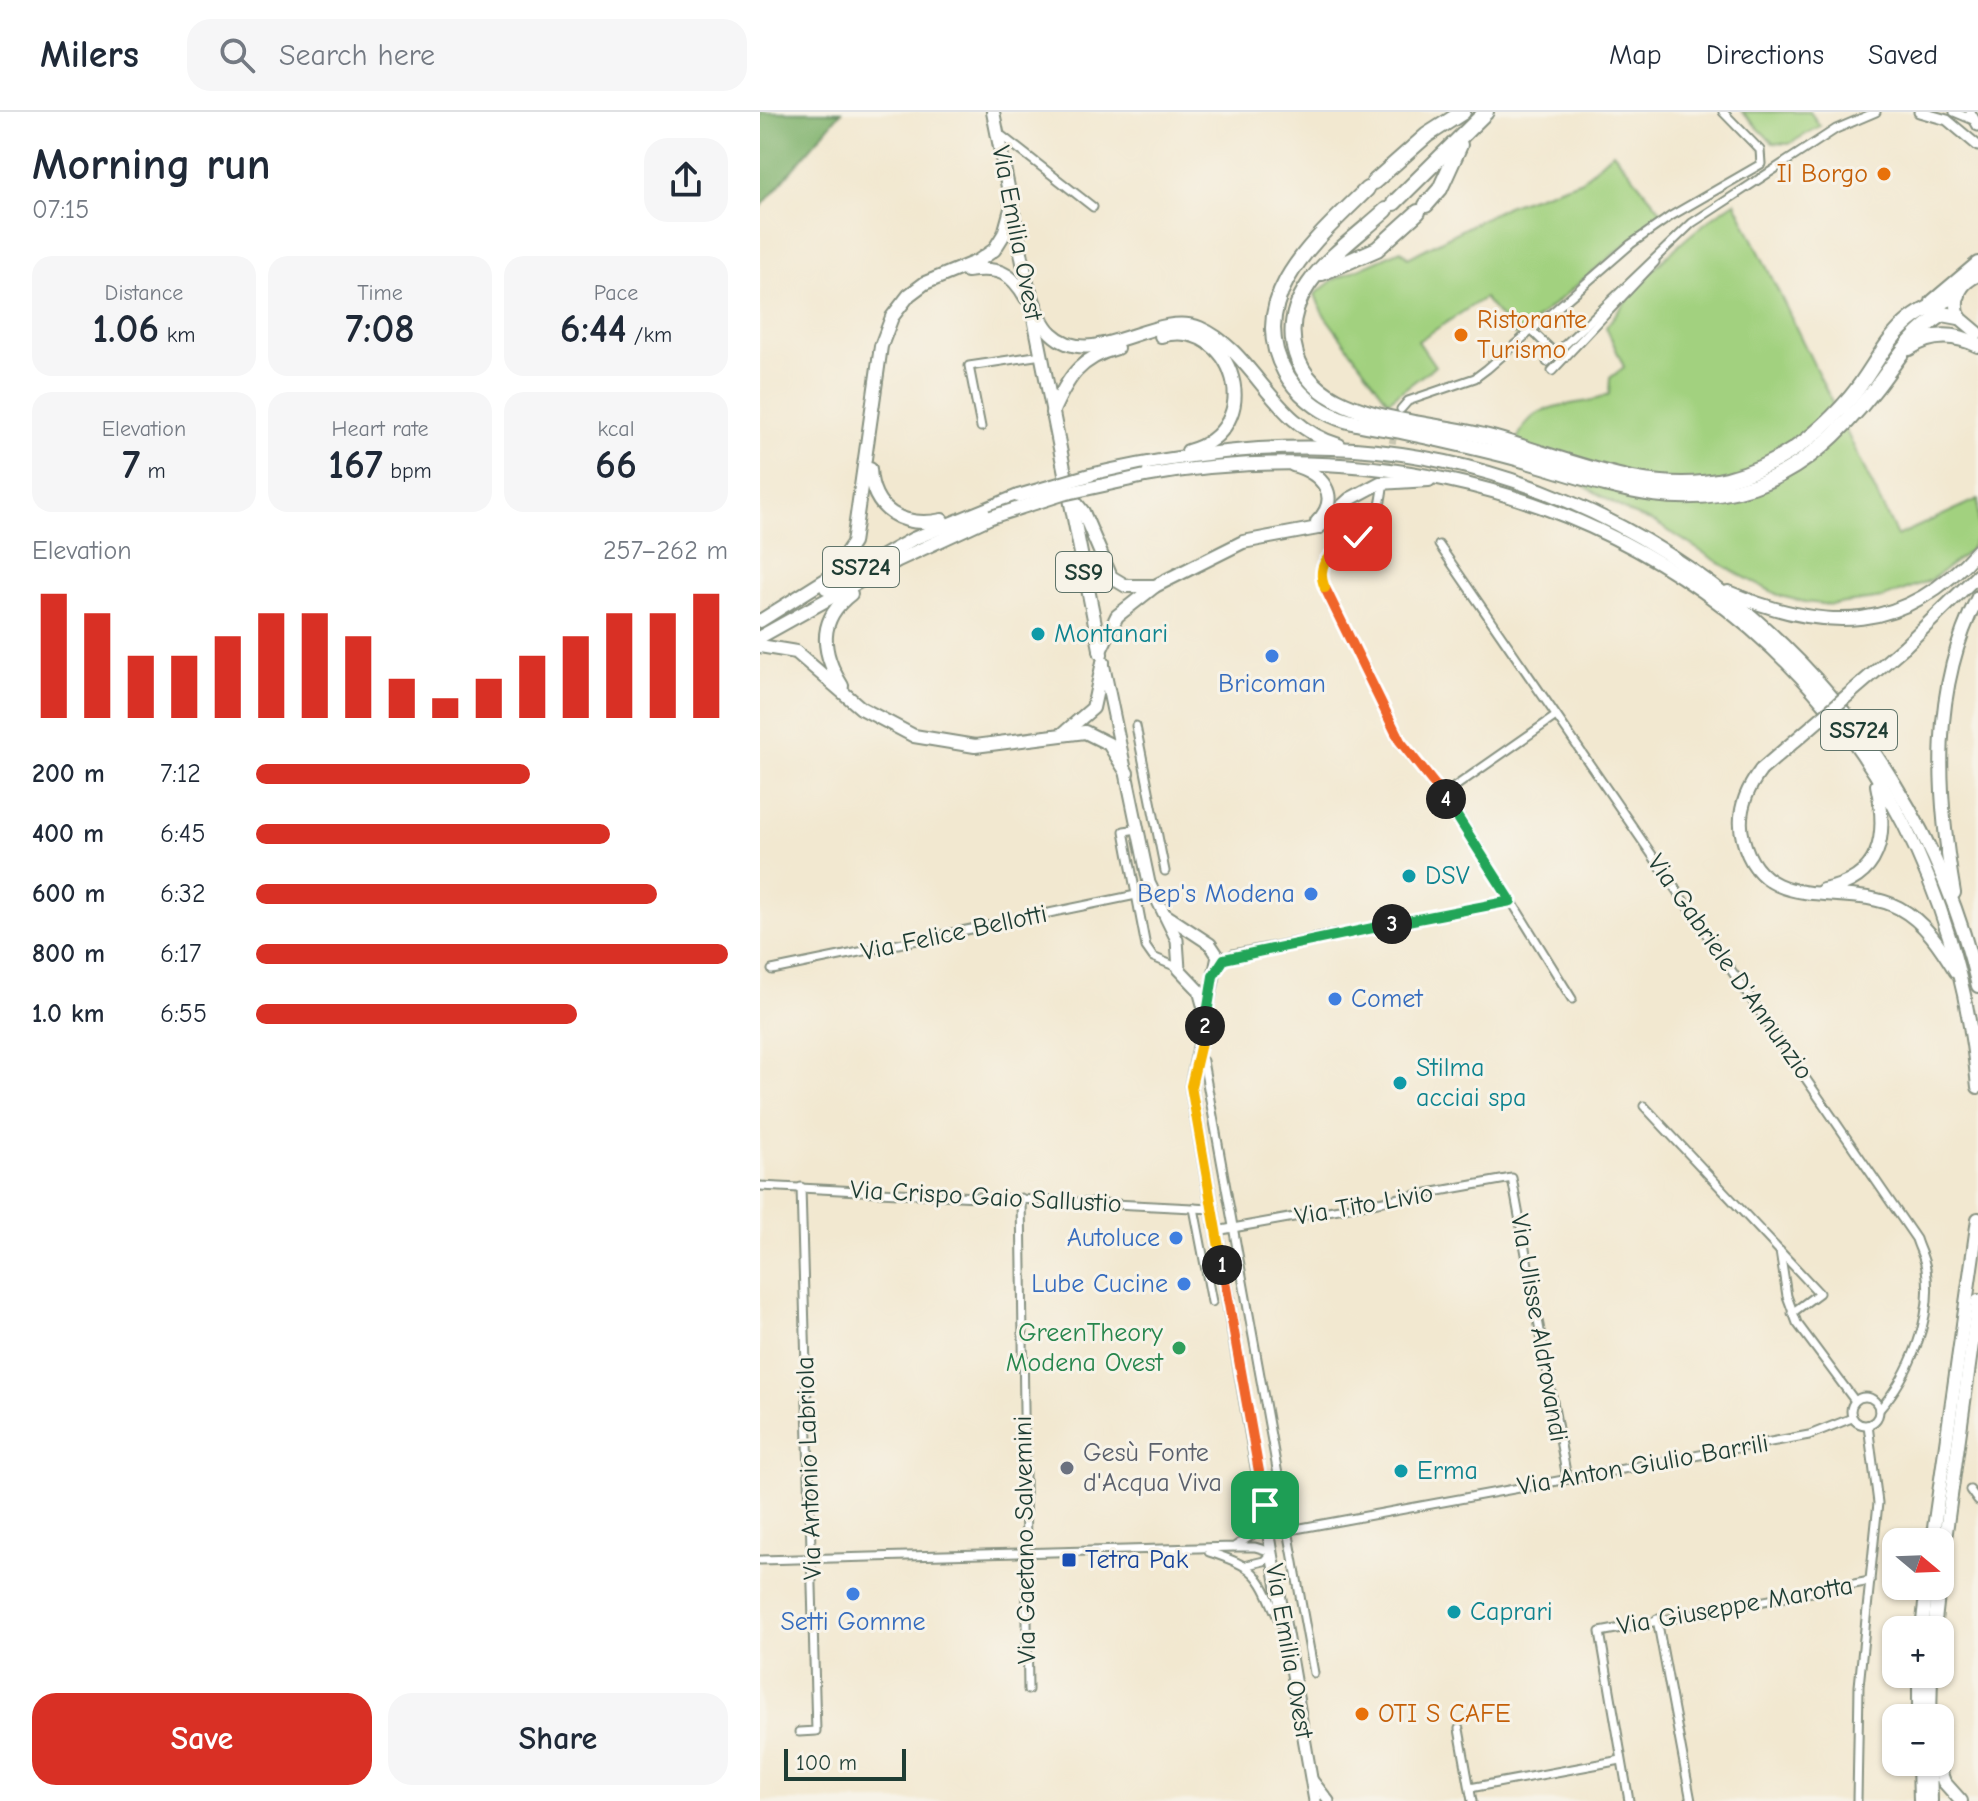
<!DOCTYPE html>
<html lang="en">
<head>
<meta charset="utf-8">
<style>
	:root { --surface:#fff; --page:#f6f6f7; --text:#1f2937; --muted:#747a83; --line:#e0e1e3; --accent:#d93025 }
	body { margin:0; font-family:"Comic Neue",sans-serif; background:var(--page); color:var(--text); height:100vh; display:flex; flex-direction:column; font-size:30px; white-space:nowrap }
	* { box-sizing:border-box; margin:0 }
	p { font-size:26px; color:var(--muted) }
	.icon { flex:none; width:44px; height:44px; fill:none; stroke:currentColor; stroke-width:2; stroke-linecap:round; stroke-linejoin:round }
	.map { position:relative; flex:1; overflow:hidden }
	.details { display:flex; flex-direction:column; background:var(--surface); width:760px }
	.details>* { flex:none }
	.needle { width:52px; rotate:109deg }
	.buttons { position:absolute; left:1122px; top:1416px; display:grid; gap:16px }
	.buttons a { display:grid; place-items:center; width:72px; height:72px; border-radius:16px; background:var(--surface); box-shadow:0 2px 6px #0004; font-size:40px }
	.scale { position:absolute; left:24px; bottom:20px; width:122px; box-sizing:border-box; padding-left:8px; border:4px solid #1f3d34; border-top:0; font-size:22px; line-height:28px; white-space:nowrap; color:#1f3d34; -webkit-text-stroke:6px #f7f3e8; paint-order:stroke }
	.pin { position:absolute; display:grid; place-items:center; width:68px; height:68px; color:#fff; margin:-34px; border-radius:16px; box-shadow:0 4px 12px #0006 }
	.km { position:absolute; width:40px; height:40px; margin:-20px; border-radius:50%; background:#222; color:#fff; font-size:22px; line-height:40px; text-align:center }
	.round { display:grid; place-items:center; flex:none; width:84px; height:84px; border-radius:24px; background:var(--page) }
	.head { display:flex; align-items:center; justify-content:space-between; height:136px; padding:0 32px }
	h1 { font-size:44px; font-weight:800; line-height:60px }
	.stats { display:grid; grid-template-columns:repeat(3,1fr); gap:12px; height:136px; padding:8px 32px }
	.stats div { display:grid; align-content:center; border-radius:20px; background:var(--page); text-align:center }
	.stats b { font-size:40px; font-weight:800 }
	.stats small { font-size:22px; font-weight:400 }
	.stats p { font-size:22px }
	.chart { height:224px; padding:16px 32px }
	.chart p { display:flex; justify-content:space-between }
	.chart svg { width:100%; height:144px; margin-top:8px; stroke:var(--accent); stroke-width:6 }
	.primary-button { display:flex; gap:16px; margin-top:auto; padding:16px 32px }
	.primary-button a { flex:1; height:92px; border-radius:24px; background:var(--accent); color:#fff; font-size:32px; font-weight:800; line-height:92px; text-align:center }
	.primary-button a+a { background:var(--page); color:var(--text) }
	ul { padding:0 32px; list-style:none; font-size:26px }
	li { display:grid; grid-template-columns:128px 96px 1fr; align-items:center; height:60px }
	li i { height:20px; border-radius:10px; background:var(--accent) }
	header { display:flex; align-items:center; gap:48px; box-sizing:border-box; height:112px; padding:0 40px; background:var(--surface); border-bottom:2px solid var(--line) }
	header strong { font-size:38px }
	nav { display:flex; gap:44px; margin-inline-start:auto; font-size:28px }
	.search { width:560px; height:72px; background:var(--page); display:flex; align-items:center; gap:20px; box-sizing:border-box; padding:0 28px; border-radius:24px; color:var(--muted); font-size:30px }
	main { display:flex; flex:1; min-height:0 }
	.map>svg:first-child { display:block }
	.green { fill:#a2d17f; stroke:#60875a; stroke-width:2 }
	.forest { fill:#81b36e; stroke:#507851; stroke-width:2 }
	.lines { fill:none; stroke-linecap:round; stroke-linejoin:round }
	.minor-tunnel { stroke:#c8c6b1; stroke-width:7; stroke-dasharray:7 3.5; stroke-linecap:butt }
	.minor-casing { stroke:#889282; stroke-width:11 }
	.tertiary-casing { stroke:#889282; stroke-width:13 }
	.secondary-casing { stroke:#889282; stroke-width:15 }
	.primary-casing { stroke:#889282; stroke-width:16 }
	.trunk-casing { stroke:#889282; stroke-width:16 }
	.motorway-casing { stroke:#889282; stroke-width:18 }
	.minor { stroke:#fff; stroke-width:7 }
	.tertiary { stroke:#fff; stroke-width:9 }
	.secondary { stroke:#fff; stroke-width:11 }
	.primary { stroke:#fff; stroke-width:12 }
	.trunk { stroke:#fff; stroke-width:12 }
	.motorway { stroke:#fff; stroke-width:14 }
	.trunk-bridge-casing { stroke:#889282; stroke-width:16; stroke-linecap:butt }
	.trunk-bridge { stroke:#fff; stroke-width:12 }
	.split-1-casing { stroke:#fff; stroke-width:16 }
	.split-2-casing { stroke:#fff; stroke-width:16 }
	.split-3-casing { stroke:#fff; stroke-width:16 }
	.split-4-casing { stroke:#fff; stroke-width:16 }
	.split-5-casing { stroke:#fff; stroke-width:16 }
	.split-6-casing { stroke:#fff; stroke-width:16 }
	.split-1 { stroke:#f0652b; stroke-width:10 }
	.split-2 { stroke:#f5b400; stroke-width:10 }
	.split-3 { stroke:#22a559; stroke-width:10 }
	.split-4 { stroke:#22a559; stroke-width:10 }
	.split-5 { stroke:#f0652b; stroke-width:10 }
	.split-6 { stroke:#f5b400; stroke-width:10 }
	.food-dot { fill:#e8710a; stroke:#f7f3e8; stroke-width:3 }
	.culture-dot { fill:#0f9aa8; stroke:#f7f3e8; stroke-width:3 }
	.shop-dot { fill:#3f7fe0; stroke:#f7f3e8; stroke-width:3 }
	.leisure-dot { fill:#2e9e5b; stroke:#f7f3e8; stroke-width:3 }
	.worship-dot { fill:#6b7280; stroke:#f7f3e8; stroke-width:3 }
	.transit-dot { fill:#1a4fb4; stroke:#f7f3e8; stroke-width:3 }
	.labels { text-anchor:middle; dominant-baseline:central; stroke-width:6; stroke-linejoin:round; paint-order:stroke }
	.shield { fill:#f7f3e8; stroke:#60746a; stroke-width:2 }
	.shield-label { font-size:24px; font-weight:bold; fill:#1f3d34 }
	.food-label { font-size:26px; fill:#c56008; stroke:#f7f3e8; text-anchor:start }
	.street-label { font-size:26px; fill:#1f3d34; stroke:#f7f3e8 }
	.culture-label { font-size:26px; fill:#0d838f; stroke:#f7f3e8; text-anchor:start }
	.shop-label { font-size:26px; fill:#366cbe; stroke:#f7f3e8; text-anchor:end }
	.leisure-label { font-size:26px; fill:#27864d; stroke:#f7f3e8; text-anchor:end }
	.worship-label { font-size:26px; fill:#5b616d; stroke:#f7f3e8; text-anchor:start }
	.transit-label { font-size:26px; fill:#164399; stroke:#f7f3e8; text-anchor:start }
</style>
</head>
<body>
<header>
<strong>Milers</strong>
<div class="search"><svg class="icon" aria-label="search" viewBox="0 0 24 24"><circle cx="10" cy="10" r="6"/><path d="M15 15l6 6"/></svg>Search here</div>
<nav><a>Map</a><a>Directions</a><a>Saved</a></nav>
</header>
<main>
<section class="details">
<div class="head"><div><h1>Morning run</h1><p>07:15</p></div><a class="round"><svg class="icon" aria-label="share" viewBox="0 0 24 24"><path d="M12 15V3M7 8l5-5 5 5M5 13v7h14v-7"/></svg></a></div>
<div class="stats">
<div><p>Distance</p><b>1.06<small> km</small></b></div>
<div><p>Time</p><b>7:08</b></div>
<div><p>Pace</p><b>6:44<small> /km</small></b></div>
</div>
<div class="stats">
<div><p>Elevation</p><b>7<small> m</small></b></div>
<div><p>Heart rate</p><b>167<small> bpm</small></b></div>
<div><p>kcal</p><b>66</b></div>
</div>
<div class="chart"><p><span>Elevation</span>257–262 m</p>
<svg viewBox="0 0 160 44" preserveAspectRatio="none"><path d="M5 44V6M15 44V12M25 44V25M35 44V25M45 44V19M55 44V12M65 44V12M75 44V19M85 44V32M95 44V38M105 44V32M115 44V25M125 44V19M135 44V12M145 44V12M155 44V6"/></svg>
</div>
<ul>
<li><b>200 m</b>7:12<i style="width:58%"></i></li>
<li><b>400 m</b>6:45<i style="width:75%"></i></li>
<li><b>600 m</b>6:32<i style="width:85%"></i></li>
<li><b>800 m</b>6:17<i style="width:100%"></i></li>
<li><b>1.0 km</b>6:55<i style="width:68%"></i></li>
</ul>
<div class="primary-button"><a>Save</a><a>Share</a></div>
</section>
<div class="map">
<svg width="1218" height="1689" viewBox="0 0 1218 1689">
	<rect width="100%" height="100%" fill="#f7f3e8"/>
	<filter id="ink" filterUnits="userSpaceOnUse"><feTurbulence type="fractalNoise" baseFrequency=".0125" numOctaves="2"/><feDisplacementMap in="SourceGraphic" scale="16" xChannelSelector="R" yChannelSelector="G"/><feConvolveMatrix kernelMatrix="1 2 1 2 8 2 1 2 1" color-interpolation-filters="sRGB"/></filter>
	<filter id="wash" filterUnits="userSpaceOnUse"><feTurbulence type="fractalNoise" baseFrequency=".006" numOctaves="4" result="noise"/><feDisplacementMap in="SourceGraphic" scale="32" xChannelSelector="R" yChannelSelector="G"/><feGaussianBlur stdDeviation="1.8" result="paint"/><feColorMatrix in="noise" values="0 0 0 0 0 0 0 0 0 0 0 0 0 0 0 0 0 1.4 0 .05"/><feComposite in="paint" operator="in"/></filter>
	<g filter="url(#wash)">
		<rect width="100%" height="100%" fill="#f2e8d0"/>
		<g class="green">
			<path d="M 982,0 L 1050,0 L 1060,14 L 1029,32 L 1013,31 Z"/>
			<path d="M 853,40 L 903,101 L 756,224 L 724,186 L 658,229 L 675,254 L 628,289 L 562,200 L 555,182 L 573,168 L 641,138 L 648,146 L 747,94 L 822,68 Z"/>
			<path d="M 975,90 L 1137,424 L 1218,387 L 1218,423 L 1209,439 L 1171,468 L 1123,486 L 1070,493 L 1045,490 L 1020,484 L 974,460 L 896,411 L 872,402 L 755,333 C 774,280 811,301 849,282 L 850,266 L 864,255 L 846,215 C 881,167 925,122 975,90 Z"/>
		</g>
		<path class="forest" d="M 0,0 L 81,0 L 0,96 Z"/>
	</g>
	<g filter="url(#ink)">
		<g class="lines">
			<path class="minor-tunnel" d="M 625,362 L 635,319"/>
			<g class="minor-casing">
				<g id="minor">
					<path d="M 1194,0 L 1213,8"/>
					<path d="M 237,20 L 333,95"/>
					<path d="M 772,219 L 796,242"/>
					<path d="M 787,250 L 932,111 L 1076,17 L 1116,0"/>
					<path d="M 792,259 L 895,150"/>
					<path d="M 641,297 L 648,289 L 715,266 L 727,257 L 871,132 L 911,104 L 1001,52 L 1000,38 L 963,0"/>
					<path d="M 221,315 L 209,254 L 282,243"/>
					<path d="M 623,376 C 621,390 619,406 608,417 C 588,437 559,437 563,471 L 640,629 L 700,706 L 812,887"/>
					<path d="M 679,433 L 1156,1127 C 1159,1137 1165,1147 1166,1157 C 1174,1204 1150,1263 1119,1298"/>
					<path d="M 376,614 L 405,759"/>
					<path d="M 683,683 L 796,604"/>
					<path d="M 378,717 L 364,719 L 386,835 L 393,845 L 419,856"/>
					<path d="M 459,853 L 473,842 L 751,789"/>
					<path d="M 12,858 L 376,783"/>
					<path d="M 443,949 L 554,1561"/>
					<path d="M 884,994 L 1059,1181 L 1032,1201"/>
					<path d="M 0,1074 L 452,1097"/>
					<path d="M 261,1086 L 268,1578"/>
					<path d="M 434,1096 L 452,1190"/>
					<path d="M 456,1119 L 752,1066 L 807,1366"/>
					<path d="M 1020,1139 L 1027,1184 L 1037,1211 L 1095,1289"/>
					<circle cx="1105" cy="1299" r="14"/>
					<path d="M 1210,1378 L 1218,1389"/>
					<path d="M 530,1418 L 1049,1323 L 1092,1306"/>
					<path d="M 476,1435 L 495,1435 L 512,1440 L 504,1449 L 487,1453"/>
					<path d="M 449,1440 C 500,1456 499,1464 520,1511"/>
					<path d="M 0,1448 L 474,1435 L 495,1421 L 503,1399"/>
					<path d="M 897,1507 L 931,1689"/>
					<path d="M 699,1617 L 712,1689"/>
					<path d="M 39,1620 L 56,1619 L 41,1075"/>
					<path d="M 710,1676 L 861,1648"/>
					<path d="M 869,1689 L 840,1520 L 1110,1469"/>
					<path d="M 1097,1689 L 1099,1574 L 1118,1391 L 1108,1313"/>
				</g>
			</g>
			<g class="tertiary-casing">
				<g id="tertiary">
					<path d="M 1159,0 L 1187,8 L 1218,34"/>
					<path d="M 1210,0 L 1218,14"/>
					<path d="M 552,1667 L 569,1689"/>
				</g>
			</g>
			<g class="secondary-casing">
				<g id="secondary">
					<path d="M 343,551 L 389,771 L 417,828 L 419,857 L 439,878 L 445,900"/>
					<path d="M 406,803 L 450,832 L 458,844 L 431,974 L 555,1689"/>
				</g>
			</g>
			<g class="primary-casing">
				<path id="primary" d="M 233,0 L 341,542"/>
			</g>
			<g class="trunk-casing">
				<g id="trunk">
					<path d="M 207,159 C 237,155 251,159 266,186"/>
					<path d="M 1218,163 C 1200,171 1193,186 1199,205 L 1218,221"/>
					<path d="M 267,172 C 274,187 279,210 291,221 C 332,261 395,197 440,216 C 495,240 512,314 579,333"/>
					<path d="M 401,224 C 474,204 509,317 428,339"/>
					<path d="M 292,301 C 307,267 319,246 357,236"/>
					<path d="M 533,353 C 561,361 583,384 557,410"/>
					<path d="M 110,357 C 112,399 143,416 182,408"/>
					<path d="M 330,363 C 415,343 507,331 595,337 C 891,358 1152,586 1218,874"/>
					<path d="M 385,364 C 803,291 1178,541 1218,975"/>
					<path d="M 308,381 L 323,400 L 351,465 L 366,474 L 395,474"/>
					<path d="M 66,476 L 153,427 L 258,384"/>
					<path d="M 968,480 C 1065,521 1144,522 1218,438"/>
					<path d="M 0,509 L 70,465 L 93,431 L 121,234 L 132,205 L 149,183 L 165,171 L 218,149 L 234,138 L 244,122 L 251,97"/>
					<path d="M 0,525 L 138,448 L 231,405"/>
					<path d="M 0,534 L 36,540 L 101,596 L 154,624 L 215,634 L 325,620 L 349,632 L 367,661"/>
					<path d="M 1145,534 L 1218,463"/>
					<path d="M 340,539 L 357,504 L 395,474 L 483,430 L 558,416 L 590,387 L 620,371 L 669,368"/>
					<path d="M 82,574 C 61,540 57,508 91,482"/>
					<path d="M 305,620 L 333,596 L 343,550"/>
					<path d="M 1001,658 C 986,678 976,701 983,727 C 1003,807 1085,767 1139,796 C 1165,810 1181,835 1196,860"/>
					<path d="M 1063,778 C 1122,767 1128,724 1117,673"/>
					<path d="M 1194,781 C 1177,683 1170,577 1218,485"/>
					<path d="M 1172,1430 L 1218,1107"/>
					<path d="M 1180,1463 L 1218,1189"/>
					<path d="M 1162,1518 L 1167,1474"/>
					<path d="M 1174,1518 L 1179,1474"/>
					<path d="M 1159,1606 L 1159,1562"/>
					<path d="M 1170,1606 L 1171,1562"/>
					<path d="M 1159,1650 L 1160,1689"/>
					<path d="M 1170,1650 L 1171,1689"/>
					<path d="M 1177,1650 L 1184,1670 L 1201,1689"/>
				</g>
			</g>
			<g class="motorway-casing">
				<g id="motorway">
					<path d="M 614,70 L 667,23 L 703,0"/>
					<path d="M 607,77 C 560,124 483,185 525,260 C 536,280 557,298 579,306 C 600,314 623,315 645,320 C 674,326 704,333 733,340 C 823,361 899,404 993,374 C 1044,357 1082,319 1115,277 C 1140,245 1147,226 1183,202 L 1199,205"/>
					<path d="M 634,91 L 726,0"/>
					<path d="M 666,93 L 680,77 L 700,33"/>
					<path d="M 626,98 C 585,136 516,177 536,242 C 543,266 562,282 585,292 C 630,312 685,313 732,326 C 808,347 887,386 967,367 C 1017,355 1059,323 1091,285 C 1112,260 1124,229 1150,208 C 1164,197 1181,190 1198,183"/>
					<path d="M 562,161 L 617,137 L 658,100"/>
					<path d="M 1173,190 L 1218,152"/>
					<path d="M 1149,236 C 1171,221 1194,221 1218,233"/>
				</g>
			</g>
			<use href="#minor" class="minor"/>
			<use href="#tertiary" class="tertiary"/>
			<use href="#secondary" class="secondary"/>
			<use href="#primary" class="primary"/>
			<use href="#trunk" class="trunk"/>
			<use href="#motorway" class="motorway"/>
			<g class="trunk-bridge-casing">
				<g id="trunk-bridge">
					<path d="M 258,384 L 330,363"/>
					<path d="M 231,405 L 303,382 L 385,364"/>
					<path d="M 1001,658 L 1145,534"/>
				</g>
			</g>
			<use href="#trunk-bridge" class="trunk-bridge"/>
		</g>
	</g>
	<g class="lines" filter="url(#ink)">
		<g class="split-1-casing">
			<path id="split-1" d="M 462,1153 L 505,1393"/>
		</g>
		<g class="split-2-casing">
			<path id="split-2" d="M 445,914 L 431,974 L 462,1153"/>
		</g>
		<g class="split-3-casing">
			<path id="split-3" d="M 445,914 L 453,864 L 464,847 L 632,812"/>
		</g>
		<g class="split-4-casing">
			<path id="split-4" d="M 632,812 L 751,789 L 686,687"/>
		</g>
		<g class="split-5-casing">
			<path id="split-5" d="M 565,476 L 640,629 L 686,687"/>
		</g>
		<g class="split-6-casing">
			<path id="split-6" d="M 565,476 C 553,448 577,437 598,425"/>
		</g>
		<use href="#split-1" class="split-1"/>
		<use href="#split-2" class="split-2"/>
		<use href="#split-3" class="split-3"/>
		<use href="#split-4" class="split-4"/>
		<use href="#split-5" class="split-5"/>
		<use href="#split-6" class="split-6"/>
	</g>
	<g class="food-dot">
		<circle cx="1124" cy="62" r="8"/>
		<circle cx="701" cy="223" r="8"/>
		<circle cx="602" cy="1602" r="8"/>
	</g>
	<g class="culture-dot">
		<circle cx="278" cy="522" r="8"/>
		<circle cx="649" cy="764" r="8"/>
		<circle cx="640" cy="971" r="8"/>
		<circle cx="641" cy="1359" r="8"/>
		<circle cx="694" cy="1500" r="8"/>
	</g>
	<g class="shop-dot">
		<circle cx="512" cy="544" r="8"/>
		<circle cx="551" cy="782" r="8"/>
		<circle cx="575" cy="887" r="8"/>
		<circle cx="416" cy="1126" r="8"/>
		<circle cx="424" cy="1172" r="8"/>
		<circle cx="93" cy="1482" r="8"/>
	</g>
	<circle class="leisure-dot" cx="419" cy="1236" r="8"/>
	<circle class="worship-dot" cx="307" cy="1356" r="8"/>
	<rect class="transit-dot" x="301" y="1440" width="16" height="16" rx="4"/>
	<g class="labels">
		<g class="shield">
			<rect x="63" y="435" width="76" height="40" rx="6"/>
			<rect x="296" y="440" width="56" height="40" rx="6"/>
			<rect x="1061" y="598" width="76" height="40" rx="6"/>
		</g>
		<g class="shield-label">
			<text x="101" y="455">SS724</text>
			<text x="324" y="460">SS9</text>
			<text x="1099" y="618">SS724</text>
		</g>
		<g class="food-label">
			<text x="1108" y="62" text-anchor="end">Il Borgo</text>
			<text x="717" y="208">Ristorante<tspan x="717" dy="30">Turismo</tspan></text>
			<text x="618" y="1602">OTI S CAFE</text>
		</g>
		<g class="street-label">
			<text transform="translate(257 121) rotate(79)">Via Emilia Ovest</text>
			<text transform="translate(194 821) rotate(-12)">Via Felice Bellotti</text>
			<text transform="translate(970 855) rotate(55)">Via Gabriele D'Annunzio</text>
			<text transform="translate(226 1085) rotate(3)">Via Crispo Gaio Sallustio</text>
			<text transform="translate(604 1093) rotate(-10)">Via Tito Livio</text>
			<text transform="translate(779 1216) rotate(80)">Via Ulisse Aldrovandi</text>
			<text transform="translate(883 1353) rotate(-10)">Via Anton Giulio Barrili</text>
			<text transform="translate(49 1356) rotate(-92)">Via Antonio Labriola</text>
			<text transform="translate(265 1428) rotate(-91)">Via Gaetano Salvemini</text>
			<text transform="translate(975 1494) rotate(-10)">Via Giuseppe Marotta</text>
			<text transform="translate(529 1539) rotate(80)">Via Emilia Ovest</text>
		</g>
		<g class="culture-label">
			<text x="294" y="522">Montanari</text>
			<text x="665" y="764">DSV</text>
			<text x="656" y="956">Stilma<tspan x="656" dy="30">acciai spa</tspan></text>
			<text x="657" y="1359">Erma</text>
			<text x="710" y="1500">Caprari</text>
		</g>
		<g class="shop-label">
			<text x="512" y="572" text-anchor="middle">Bricoman</text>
			<text x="535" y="782">Bep's Modena</text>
			<text x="591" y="887" text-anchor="start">Comet</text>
			<text x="400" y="1126">Autoluce</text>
			<text x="408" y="1172">Lube Cucine</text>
			<text x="93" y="1510" text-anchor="middle">Setti Gomme</text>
		</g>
		<g class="leisure-label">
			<text x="403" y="1221">GreenTheory<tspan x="403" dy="30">Modena Ovest</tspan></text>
		</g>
		<g class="worship-label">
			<text x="323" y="1341">Gesù Fonte<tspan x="323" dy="30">d'Acqua Viva</tspan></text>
		</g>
		<g class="transit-label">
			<text x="325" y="1448">Tetra Pak</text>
		</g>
	</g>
</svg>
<div class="buttons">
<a><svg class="needle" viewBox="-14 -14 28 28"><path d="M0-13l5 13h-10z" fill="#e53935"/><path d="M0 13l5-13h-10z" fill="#747a83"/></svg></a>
<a>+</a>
<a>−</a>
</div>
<div class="scale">100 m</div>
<div class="pin" style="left:505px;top:1393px;background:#1e9e55"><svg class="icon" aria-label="arrive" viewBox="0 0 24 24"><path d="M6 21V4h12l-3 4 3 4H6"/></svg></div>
<div class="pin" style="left:598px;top:425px;background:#d93025"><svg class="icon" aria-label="check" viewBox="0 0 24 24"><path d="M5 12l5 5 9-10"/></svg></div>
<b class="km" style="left:462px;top:1153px">1</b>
<b class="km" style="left:445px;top:914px">2</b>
<b class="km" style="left:632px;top:812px">3</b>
<b class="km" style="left:686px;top:687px">4</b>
</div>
</main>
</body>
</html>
